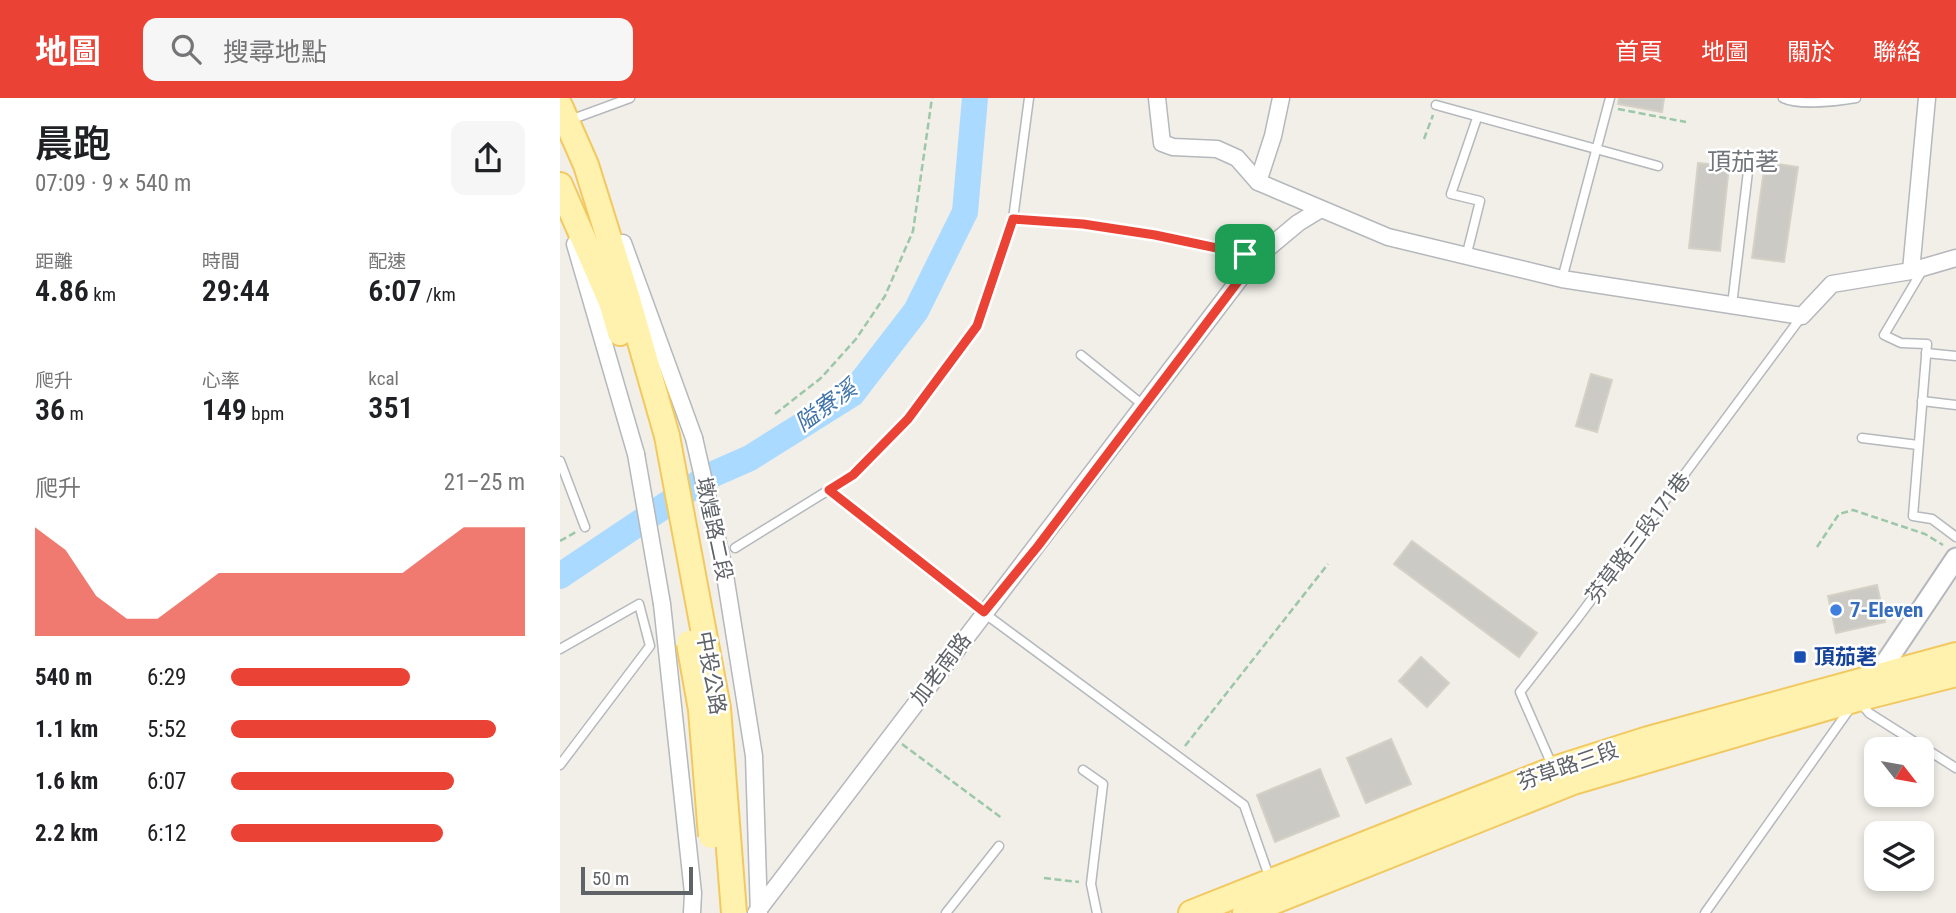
<!DOCTYPE html>
<html lang="zh-TW">
<head>
<meta charset="utf-8">
<style>
	:root { --surface:#fff; --page:#f6f6f6; --text:#202124; --muted:#757577; --accent:#ea4335 }
	body { margin:0; font-family:"Roboto Condensed","Noto Sans TC",sans-serif; background:var(--page); color:var(--text); height:100vh; display:flex; flex-direction:column; font-size:26px; white-space:nowrap }
	* { box-sizing:border-box; margin:0 }
	p { font-size:23px; color:var(--muted) }
	.icon { flex:none; width:38px; height:38px; fill:none; stroke:currentColor; stroke-width:2; stroke-linecap:round; stroke-linejoin:round }
	.map { position:relative; flex:1; overflow:hidden }
	.drawer { display:flex; flex-direction:column; background:var(--surface); width:560px }
	.drawer>* { flex:none }
	.needle { width:46px; rotate:121deg }
	.controls { position:absolute; left:1304px; top:639px; display:grid; gap:14px }
	.controls a { display:grid; place-items:center; width:70px; height:70px; border-radius:14px; background:var(--surface); box-shadow:0 4px 10px #0003; font-size:35px }
	.scale { position:absolute; left:21px; bottom:18px; width:112px; box-sizing:border-box; padding-left:7px; border:4px solid #5f6368; border-top:0; font-size:19px; line-height:24px; white-space:nowrap; color:#5f6368; -webkit-text-stroke:5px #fff; paint-order:stroke }
	.pin { position:absolute; display:grid; place-items:center; width:60px; height:60px; color:#fff; margin:-30px; border-radius:14px; box-shadow:0 4px 10px #0006 }
	.round { display:grid; place-items:center; flex:none; width:74px; height:74px; border-radius:14px; background:var(--page) }
	.overview { display:flex; align-items:center; justify-content:space-between; height:119px; padding:0 35px }
	h1 { font-size:38px; font-weight:600; line-height:52px }
	.stats { display:grid; grid-template-columns:repeat(3,1fr); gap:10px; height:119px; padding:7px 35px }
	.stats div { display:grid; align-content:center }
	.stats b { font-size:30px; font-weight:600 }
	.stats small { font-size:19px; font-weight:400 }
	.stats p { font-size:19px }
	.chart { height:196px; padding:14px 35px }
	.chart p { display:flex; justify-content:space-between }
	.chart svg { width:100%; height:126px; margin-top:7px; fill:var(--accent); opacity:.7 }
	ul { padding:0 35px; list-style:none; font-size:23px }
	li { display:grid; grid-template-columns:112px 84px 1fr; align-items:center; height:52px }
	li i { height:18px; border-radius:9px; background:var(--accent) }
	header { display:flex; align-items:center; gap:42px; box-sizing:border-box; height:98px; padding:0 35px; background:var(--accent); color:#fff }
	header strong { font-size:33px }
	nav { display:flex; gap:38px; margin-inline-start:auto; font-size:24px }
	.search { width:490px; height:63px; background:var(--page); display:flex; align-items:center; gap:18px; box-sizing:border-box; padding:0 24px; border-radius:14px; color:var(--muted); font-size:26px }
	main { display:flex; flex:1; min-height:0 }
	.map>svg:first-child { display:block }
	.lines { fill:none; stroke-linecap:round; stroke-linejoin:round }
	.river { stroke:#aadaff; stroke-width:26 }
	.building { fill:#cccac5; stroke:#d6d1c6; stroke-width:2 }
	.service-casing { stroke:#b5b8bc; stroke-width:11 }
	.minor-casing { stroke:#b5b8bc; stroke-width:19 }
	.tertiary-casing { stroke:#b5b8bc; stroke-width:23 }
	.primary-casing { stroke:#f2c960; stroke-width:28 }
	.path { stroke:#9cc7a9; stroke-width:2.5; stroke-dasharray:7 3.5; stroke-linecap:butt }
	.service { stroke:#fff; stroke-width:8 }
	.minor { stroke:#fff; stroke-width:16 }
	.tertiary { stroke:#fff; stroke-width:19 }
	.primary { stroke:#fff2af; stroke-width:24 }
	.minor-bridge-casing { stroke:#b5b8bc; stroke-width:19; stroke-linecap:butt }
	.primary-bridge-casing { stroke:#f2c960; stroke-width:28; stroke-linecap:butt }
	.minor-bridge { stroke:#fff; stroke-width:16 }
	.primary-bridge { stroke:#fff2af; stroke-width:24 }
	.route-casing { stroke:#fff; stroke-width:14 }
	.route { stroke:#ea4335; stroke-width:9 }
	.shop-dot { fill:#3f7fe0; stroke:#fff; stroke-width:2.5 }
	.transit-dot { fill:#1a4fb4; stroke:#fff; stroke-width:2.5 }
	.labels { text-anchor:middle; dominant-baseline:central; stroke-width:5; stroke-linejoin:round; paint-order:stroke }
	.street-label { font-size:21px; fill:#5f6368; stroke:#fff }
	.shop-label { font-size:21px; font-weight:bold; fill:#366cbe; stroke:#fff; text-anchor:start }
	.transit-label { font-size:21px; font-weight:bold; fill:#164399; stroke:#fff; text-anchor:start }
	.water-label { font-size:23px; font-style:italic; fill:#4174aa; stroke:#fff }
	.quarter-label { font-size:24px; fill:#70757a; stroke:#fff }
</style>
</head>
<body>
<header>
<strong>地圖</strong>
<div class="search"><svg class="icon" aria-label="search" viewBox="0 0 24 24"><circle cx="10" cy="10" r="6"/><path d="M15 15l6 6"/></svg>搜尋地點</div>
<nav><a>首頁</a><a>地圖</a><a>關於</a><a>聯絡</a></nav>
</header>
<main>
<section class="drawer">
<div class="overview"><div><h1>晨跑</h1><p>07:09 · 9 × 540 m</p></div><a class="round"><svg class="icon" aria-label="share" viewBox="0 0 24 24"><path d="M12 15V3M7 8l5-5 5 5M5 13v7h14v-7"/></svg></a></div>
<div class="stats">
<div><p>距離</p><b>4.86<small> km</small></b></div>
<div><p>時間</p><b>29:44</b></div>
<div><p>配速</p><b>6:07<small> /km</small></b></div>
</div>
<div class="stats">
<div><p>爬升</p><b>36<small> m</small></b></div>
<div><p>心率</p><b>149<small> bpm</small></b></div>
<div><p>kcal</p><b>351</b></div>
</div>
<div class="chart"><p><span>爬升</span>21–25 m</p>
<svg viewBox="0 0 160 44" preserveAspectRatio="none"><path d="M0 44V6L10 14L20 30L30 38L40 38L50 30L60 22L70 22L80 22L90 22L100 22L110 22L120 22L130 14L140 6L150 6L160 6V44z"/></svg>
</div>
<ul>
<li><b>540 m</b>6:29<i style="width:61%"></i></li>
<li><b>1.1 km</b>5:52<i style="width:90%"></i></li>
<li><b>1.6 km</b>6:07<i style="width:76%"></i></li>
<li><b>2.2 km</b>6:12<i style="width:72%"></i></li>
</ul>
</section>
<div class="map">
<svg width="1396" height="815" viewBox="0 0 1396 815">
	<rect width="100%" height="100%" fill="#f1efe8"/>
	<g class="lines">
		<path class="river" d="M 0,478 L 149,378 L 190,360 L 292,296 L 356,213 L 405,114 L 415,0"/>
	</g>
	<g class="building">
		<path d="M 1059,0 L 1104,0 L 1102,14 L 1058,6 Z"/>
		<path d="M 1205,64 L 1238,69 L 1224,164 L 1192,160 Z"/>
		<path d="M 1138,65 L 1169,68 L 1160,153 L 1129,150 Z"/>
		<path d="M 1031,276 L 1052,282 L 1037,334 L 1016,328 Z"/>
		<path d="M 852,443 L 977,535 L 959,559 L 834,466 Z"/>
		<path d="M 1317,487 L 1325,524 L 1276,535 L 1268,498 Z"/>
		<path d="M 861,559 L 889,585 L 867,609 L 839,583 Z"/>
		<path d="M 831,641 L 851,686 L 806,705 L 787,660 Z"/>
		<path d="M 760,671 L 779,718 L 715,744 L 697,697 Z"/>
	</g>
	<g class="lines">
		<g class="service-casing">
			<g id="service">
				<path d="M 1223,0 C 1239,8 1278,3 1296,0"/>
				<path d="M 876,7 L 1098,68"/>
				<path d="M 10,22 L 70,0"/>
				<path d="M 906,159 L 920,103 L 891,96 L 917,20"/>
				<path d="M 1363,171 L 1324,237 L 1341,245 L 1367,246 L 1353,418 L 1372,421 L 1396,439"/>
				<path d="M 1002,181 L 1050,0"/>
				<path d="M 1172,207 L 1189,65"/>
				<path d="M 1366,255 L 1396,258"/>
				<path d="M 521,257 L 583,307"/>
				<path d="M 1362,303 L 1396,307"/>
				<path d="M 1302,340 L 1358,347"/>
				<path d="M 0,363 L 25,429"/>
				<path d="M 269,392 L 424,515 L 684,707 L 710,781"/>
				<path d="M 175,450 L 293,377 L 348,321 L 417,228 L 453,121 L 469,0"/>
				<path d="M 0,551 L 79,506 L 90,548 L 0,667"/>
				<path d="M 1299,603 L 1309,615 L 1396,670"/>
				<path d="M 992,667 L 960,594 L 1017,521 L 1242,218"/>
				<path d="M 523,672 L 543,686 L 531,786 L 537,815"/>
				<path d="M 386,815 L 439,748"/>
				<path d="M 1145,815 L 1291,609"/>
			</g>
		</g>
		<g class="minor-casing">
			<g id="minor">
				<path d="M 597,0 L 602,45 L 613,49 L 657,51 L 677,60 L 698,84 L 828,139 L 1002,181 L 1242,218 L 1272,186 L 1351,173 L 1396,160"/>
				<path d="M 698,84 L 713,38 L 721,0"/>
				<path d="M 63,145 L 134,340"/>
				<path d="M 15,146 L 76,356"/>
				<path d="M 1351,173 L 1367,0"/>
				<path d="M 164,471 L 194,658 L 199,815"/>
				<path d="M 102,506 L 133,795 L 132,815"/>
				<path d="M 196,815 L 695,161 L 738,125 L 761,111"/>
			</g>
		</g>
		<g class="tertiary-casing">
			<path id="tertiary" d="M 1314,582 L 1396,460"/>
		</g>
		<g class="primary-casing">
			<g id="primary">
				<path d="M 0,8 L 26,67 L 67,198 L 107,338"/>
				<path d="M 0,87 L 51,204 L 60,235"/>
				<path d="M 631,815 L 994,671 L 1088,641 L 1396,557"/>
				<path d="M 685,815 L 1013,684 L 1297,601 L 1396,576"/>
			</g>
		</g>
		<g class="path">
			<path d="M 1058,11 L 1126,24"/>
			<path d="M 864,41 L 873,17"/>
			<path d="M 464,122 C 538,127 609,139 682,155"/>
			<path d="M 215,316 L 261,280 L 296,241 L 325,198 L 353,133 L 372,0"/>
			<path d="M 0,443 L 16,434"/>
			<path d="M 1257,449 L 1279,416 L 1293,412 L 1365,436 L 1383,447"/>
			<path d="M 342,646 L 443,721"/>
			<path d="M 625,648 L 768,466"/>
			<path d="M 484,780 L 519,784"/>
		</g>
		<use href="#service" class="service"/>
		<use href="#minor" class="minor"/>
		<use href="#tertiary" class="tertiary"/>
		<use href="#primary" class="primary"/>
		<g class="minor-bridge-casing">
			<g id="minor-bridge">
				<path d="M 134,340 L 164,471"/>
				<path d="M 76,356 L 102,506"/>
			</g>
		</g>
		<g class="primary-bridge-casing">
			<g id="primary-bridge">
				<path d="M 107,338 L 158,610 L 174,815"/>
				<path d="M 129,545 L 141,612 L 151,738"/>
			</g>
		</g>
		<use href="#minor-bridge" class="minor-bridge"/>
		<use href="#primary-bridge" class="primary-bridge"/>
	</g>
	<g class="lines">
		<g class="route-casing">
			<path id="route" d="M 453,121 L 523,126 L 595,137 L 685,156 L 695,161 L 478,448 L 424,514 L 269,392 L 293,377 L 348,321 L 417,228 Z"/>
		</g>
		<use href="#route" class="route"/>
	</g>
	<circle class="shop-dot" cx="1276" cy="512" r="7"/>
	<rect class="transit-dot" x="1233" y="552" width="14" height="14" rx="3.5"/>
	<g class="labels">
		<g class="street-label">
			<text transform="translate(154 431) rotate(78)">墩煌路二段</text>
			<text transform="translate(1078 440) rotate(-53)">芬草路三段171巷</text>
			<text transform="translate(381 571) rotate(-53)">加老南路</text>
			<text transform="translate(151 575) rotate(80)">中投公路</text>
			<text transform="translate(1008 668) rotate(-19)">芬草路三段</text>
		</g>
		<g class="shop-label">
			<text x="1290" y="512">7-Eleven</text>
		</g>
		<g class="transit-label">
			<text x="1254" y="559">頂茄荖</text>
		</g>
		<g class="water-label">
			<text transform="translate(266 308) rotate(-36)">隘寮溪</text>
		</g>
		<g class="quarter-label">
			<text x="1183" y="64">頂茄荖</text>
		</g>
	</g>
</svg>
<div class="controls">
<a><svg class="needle" viewBox="-14 -14 28 28"><path d="M0-13l5 13h-10z" fill="#e53935"/><path d="M0 13l5-13h-10z" fill="#757577"/></svg></a>
<a><svg class="icon" aria-label="layers" viewBox="0 0 24 24"><path d="M12 4l9 5-9 5-9-5zM3 14l9 5 9-5"/></svg></a>
</div>
<div class="scale">50 m</div>
<div class="pin" style="left:685px;top:156px;background:#1e9e55"><svg class="icon" aria-label="arrive" viewBox="0 0 24 24"><path d="M6 21V4h12l-3 4 3 4H6"/></svg></div>
</div>
</main>
</body>
</html>
